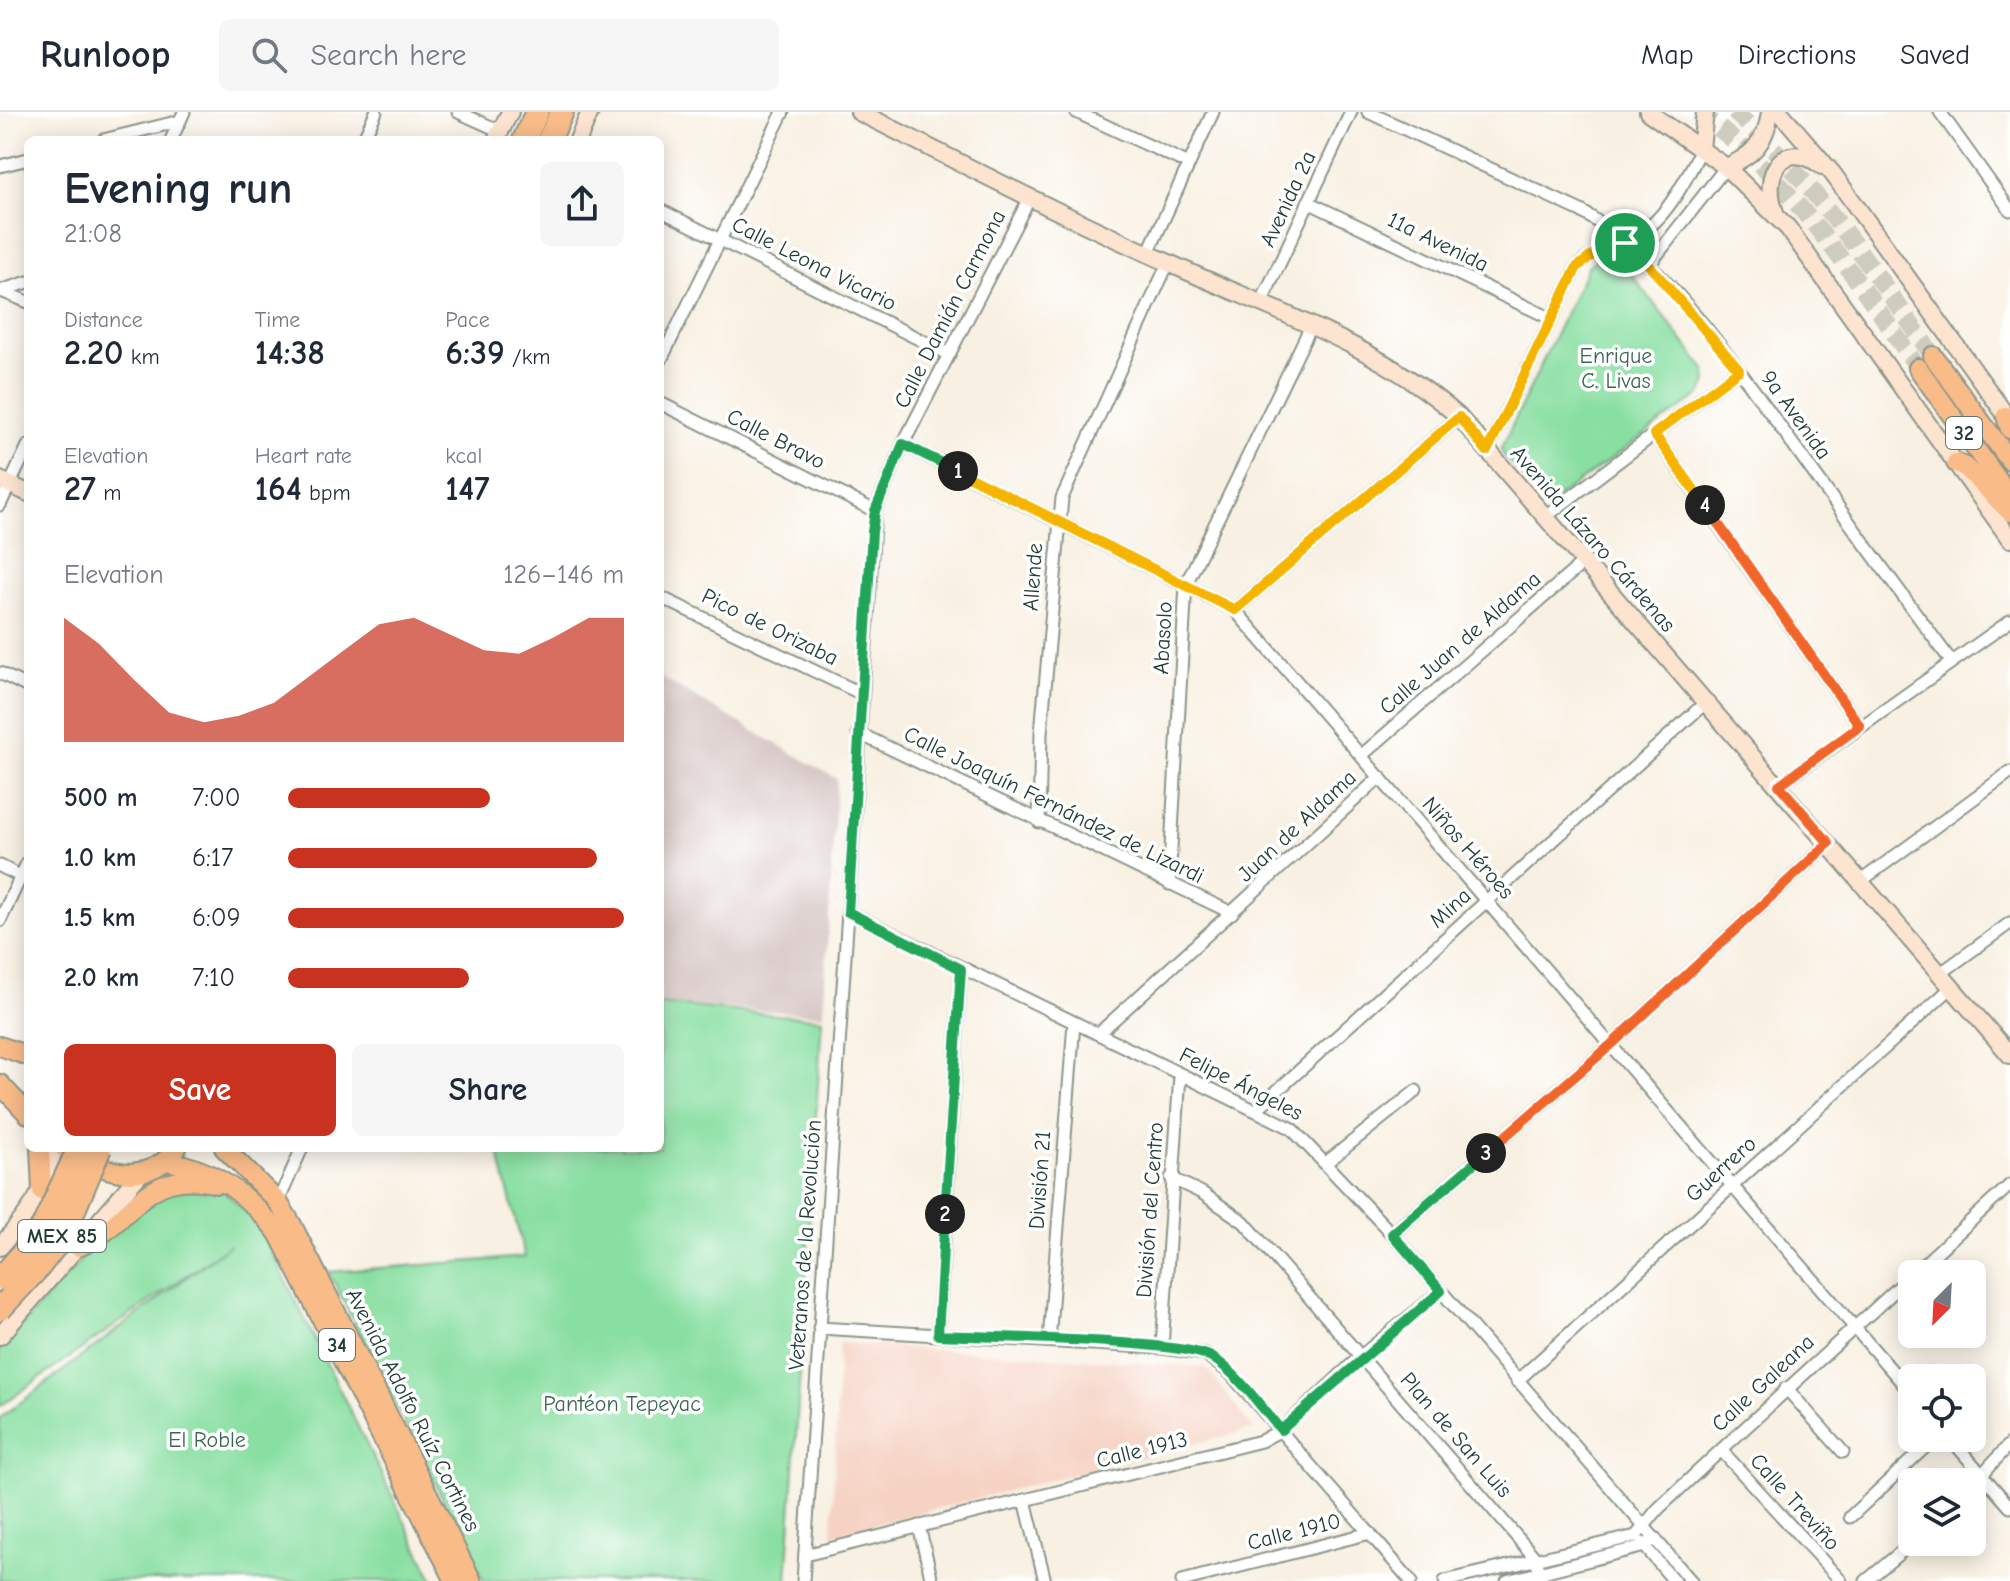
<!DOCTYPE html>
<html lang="en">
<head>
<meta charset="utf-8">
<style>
	:root { --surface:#fff; --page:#f6f6f7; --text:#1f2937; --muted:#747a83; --line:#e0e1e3; --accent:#c8321e }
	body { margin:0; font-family:"Comic Neue",sans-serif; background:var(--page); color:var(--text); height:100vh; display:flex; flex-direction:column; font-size:30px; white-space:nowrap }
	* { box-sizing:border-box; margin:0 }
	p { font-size:26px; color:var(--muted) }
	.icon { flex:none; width:44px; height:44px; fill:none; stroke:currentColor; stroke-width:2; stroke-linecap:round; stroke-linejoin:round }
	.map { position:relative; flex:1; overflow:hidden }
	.details { position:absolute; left:24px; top:24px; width:640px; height:1016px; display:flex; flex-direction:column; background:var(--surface); border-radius:12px; box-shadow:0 4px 20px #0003 }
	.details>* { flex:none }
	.needle { width:52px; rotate:204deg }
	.tools { position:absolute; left:1898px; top:1148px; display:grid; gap:16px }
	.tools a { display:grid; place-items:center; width:88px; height:88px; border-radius:12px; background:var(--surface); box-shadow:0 4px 20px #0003; font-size:40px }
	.pin { position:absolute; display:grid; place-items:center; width:68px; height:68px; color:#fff; margin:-34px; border:4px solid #fff; border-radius:50%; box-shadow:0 2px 8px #0007 }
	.km { position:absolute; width:40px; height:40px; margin:-20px; border-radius:50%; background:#222; color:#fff; font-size:22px; line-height:40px; text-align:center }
	.round { display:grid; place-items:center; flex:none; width:84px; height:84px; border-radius:12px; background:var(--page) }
	.head { display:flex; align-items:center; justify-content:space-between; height:136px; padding:0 40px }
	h1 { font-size:44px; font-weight:600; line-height:60px }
	.metrics { display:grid; grid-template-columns:repeat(3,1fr); gap:12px; height:136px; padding:8px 40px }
	.metrics div { display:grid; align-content:center }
	.metrics b { font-size:34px; font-weight:600 }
	.metrics small { font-size:22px; font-weight:400 }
	.metrics p { font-size:22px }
	.chart { height:224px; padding:16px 40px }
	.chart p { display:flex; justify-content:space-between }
	.chart svg { width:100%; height:144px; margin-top:8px; fill:var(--accent); opacity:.7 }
	.primary-button { display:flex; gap:16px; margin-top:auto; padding:16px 40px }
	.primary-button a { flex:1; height:92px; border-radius:12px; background:var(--accent); color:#fff; font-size:32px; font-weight:600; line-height:92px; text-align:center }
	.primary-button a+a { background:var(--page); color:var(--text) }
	ul { padding:0 40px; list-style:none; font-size:26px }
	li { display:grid; grid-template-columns:128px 96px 1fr; align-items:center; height:60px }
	li i { height:20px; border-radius:10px; background:var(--accent) }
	header { display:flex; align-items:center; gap:48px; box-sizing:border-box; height:112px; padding:0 40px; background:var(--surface); border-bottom:2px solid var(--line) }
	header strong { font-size:38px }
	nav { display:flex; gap:44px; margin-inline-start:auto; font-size:28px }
	.search { width:560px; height:72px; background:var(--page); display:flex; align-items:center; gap:20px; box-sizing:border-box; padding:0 28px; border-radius:12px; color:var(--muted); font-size:30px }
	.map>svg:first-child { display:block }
	.built { fill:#f6d2c3 }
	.industrial { fill:#d1bfbd }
	.green { fill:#89dfa2; stroke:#548e6b; stroke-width:2 }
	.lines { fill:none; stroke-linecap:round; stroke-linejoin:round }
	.primary-tunnel { stroke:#cdccbf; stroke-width:18; stroke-dasharray:18 9; stroke-linecap:butt }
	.street-casing { stroke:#8c968b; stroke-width:15 }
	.secondary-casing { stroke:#8c968b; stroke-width:20 }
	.primary-casing { stroke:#8c968b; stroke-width:22 }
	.highway-casing { stroke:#8c968b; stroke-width:26 }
	.street { stroke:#fff; stroke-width:11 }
	.secondary { stroke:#fde4d0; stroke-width:16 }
	.primary { stroke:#f9bc89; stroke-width:18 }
	.highway { stroke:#f9bc89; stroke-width:22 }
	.highway-bridge-casing { stroke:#8c968b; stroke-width:26; stroke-linecap:butt }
	.highway-bridge { stroke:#f9bc89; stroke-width:22 }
	.split-1-casing { stroke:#fff; stroke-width:16 }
	.split-2-casing { stroke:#fff; stroke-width:16 }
	.split-3-casing { stroke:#fff; stroke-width:16 }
	.split-4-casing { stroke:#fff; stroke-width:16 }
	.split-5-casing { stroke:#fff; stroke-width:16 }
	.split-1 { stroke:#f5b400; stroke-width:10 }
	.split-2 { stroke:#22a559; stroke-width:10 }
	.split-3 { stroke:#22a559; stroke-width:10 }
	.split-4 { stroke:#f0652b; stroke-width:10 }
	.split-5 { stroke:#f5b400; stroke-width:10 }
	.labels { text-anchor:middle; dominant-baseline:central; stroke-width:7; stroke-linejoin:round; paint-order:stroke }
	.shield { fill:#fff; stroke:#627771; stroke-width:2 }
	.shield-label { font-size:20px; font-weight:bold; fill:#1f3d34 }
	.street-label { font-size:22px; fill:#1f3d34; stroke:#fff }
	.park-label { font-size:22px; fill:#3a6650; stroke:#fff }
</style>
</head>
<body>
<header>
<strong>Runloop</strong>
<div class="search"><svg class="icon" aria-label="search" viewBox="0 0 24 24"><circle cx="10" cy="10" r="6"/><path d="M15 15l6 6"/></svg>Search here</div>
<nav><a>Map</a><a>Directions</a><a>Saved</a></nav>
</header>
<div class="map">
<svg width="2010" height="1469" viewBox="0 0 2010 1469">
	<rect width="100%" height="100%" fill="#fff"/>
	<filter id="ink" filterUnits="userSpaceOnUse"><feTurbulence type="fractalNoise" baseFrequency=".0125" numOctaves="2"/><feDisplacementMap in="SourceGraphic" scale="16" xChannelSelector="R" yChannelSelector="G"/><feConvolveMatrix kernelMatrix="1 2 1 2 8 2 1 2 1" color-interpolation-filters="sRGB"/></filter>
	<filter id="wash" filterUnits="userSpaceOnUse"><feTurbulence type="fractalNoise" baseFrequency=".006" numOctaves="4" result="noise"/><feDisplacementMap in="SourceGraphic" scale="32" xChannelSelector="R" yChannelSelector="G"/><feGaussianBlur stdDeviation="1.8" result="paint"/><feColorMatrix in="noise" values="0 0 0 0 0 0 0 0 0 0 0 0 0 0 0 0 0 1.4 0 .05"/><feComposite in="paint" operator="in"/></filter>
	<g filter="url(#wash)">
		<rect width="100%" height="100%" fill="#f8f0e2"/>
		<path class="built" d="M 839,1231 L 1206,1255 L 1253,1317 L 832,1423 Z"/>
		<path class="industrial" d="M 660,565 L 837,667 L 823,903 L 660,891 Z"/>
		<g class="green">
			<path d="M 1598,146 L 1621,149 L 1706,259 L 1707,270 L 1702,281 L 1547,393 L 1503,343 L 1501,337 L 1588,154 Z"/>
			<path d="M 660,892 L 822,907 L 787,1469 L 484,1469 L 329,1160 L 525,1145 L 497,1036 L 660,1036 Z"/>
			<path d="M 211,1074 L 226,1081 L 258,1112 L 434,1469 L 0,1469 L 0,1306 L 230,1133 L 0,1294 L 0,1237 L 140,1083 Z"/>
		</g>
	</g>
	<g filter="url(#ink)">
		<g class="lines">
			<g class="primary-tunnel">
				<path d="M 1698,0 C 1791,67 1854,163 1918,256"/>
				<path d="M 1734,0 C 1815,69 1873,158 1933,244"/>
			</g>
			<g class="street-casing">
				<g id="street">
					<path d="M 458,0 L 500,19"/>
					<path d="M 1076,0 L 1189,52"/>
					<path d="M 1368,0 L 1581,99 C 1667,150 1742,262 1800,342 C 1850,412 1900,480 1951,549"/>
					<path d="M 1940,0 L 2010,98"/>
					<path d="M 103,28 L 180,9"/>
					<path d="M 171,28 L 184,0"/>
					<path d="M 363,28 L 376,0"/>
					<path d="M 0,54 L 28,47"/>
					<path d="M 1308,90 L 1550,206"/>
					<path d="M 660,98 L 949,242"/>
					<path d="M 1148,141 L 1213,0"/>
					<path d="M 1649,153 L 1726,55"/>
					<path d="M 0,179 L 28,170"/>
					<path d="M 1,179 L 28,190"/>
					<path d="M 1261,191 L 1351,0"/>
					<path d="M 660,250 L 783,0"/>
					<path d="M 660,291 L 875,399"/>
					<path d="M 1654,322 L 1860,614"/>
					<path d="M 903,332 L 1235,498 L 1912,1282"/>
					<path d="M 1487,339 L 1577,155 C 1593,139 1608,139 1627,130 C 1663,113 1685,71 1701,37"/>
					<path d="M 0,393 L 28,334"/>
					<path d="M 1545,405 L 1739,258"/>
					<path d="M 660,485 L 862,582"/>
					<path d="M 1235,498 L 1459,305"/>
					<path d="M 0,561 L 28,575"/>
					<path d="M 858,621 L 1232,801"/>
					<path d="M 1362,643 L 1584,450"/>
					<path d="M 1779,673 L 2010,509"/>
					<path d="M 1039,710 L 1041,621 L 1062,386 L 1168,151"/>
					<path d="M 0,754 L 28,768"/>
					<path d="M 1861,769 L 2010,660"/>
					<path d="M 1169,772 L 1186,472 L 1311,214"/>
					<path d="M 848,800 L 1291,1016 L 1392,1122 L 1691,1469"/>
					<path d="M 0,809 L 28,749"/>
					<path d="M 1941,861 L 2010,811"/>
					<path d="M 1098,922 L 1380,665"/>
					<path d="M 1257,997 L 1705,591"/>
					<path d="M 1327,1050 L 1416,979"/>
					<path d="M 1171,1066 L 1202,1081 L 1244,1110 L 1536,1447 L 1542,1469"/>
					<path d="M 278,1090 L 302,1036"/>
					<path d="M 1392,1122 L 1612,932 L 1829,731"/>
					<path d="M 1913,1162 L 2010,1073"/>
					<path d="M 819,1216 L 1162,1236 L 1205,1242 L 1230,1261 L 1411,1469"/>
					<path d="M 938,1223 L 961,857"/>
					<path d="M 1049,1229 L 1074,911"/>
					<path d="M 1162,1236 L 1180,963"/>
					<path d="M 1517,1269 L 1952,875"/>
					<path d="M 1786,1276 L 1843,1340"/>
					<path d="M 1950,1326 L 2010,1395"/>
					<path d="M 1721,1338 L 1841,1469"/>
					<path d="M 1972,1373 L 2010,1332"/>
					<path d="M 1025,1388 L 1045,1469"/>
					<path d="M 1850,1405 L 1935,1326"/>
					<path d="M 919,1414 L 932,1469"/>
					<path d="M 1642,1431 L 1674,1469"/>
					<path d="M 805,1443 L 1261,1329 L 1281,1318 L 1361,1244 L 1441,1179"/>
					<path d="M 803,1469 L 875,399 L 903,332 L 1030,85"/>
					<path d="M 1182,1469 L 1370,1421"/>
					<path d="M 1445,1469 L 1636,1424 L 1658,1397 L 1721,1338 L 1912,1163"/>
					<path d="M 1507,1469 L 1645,1434 L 1655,1426"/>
					<path d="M 1866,1469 L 1913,1430"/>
				</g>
			</g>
			<g class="secondary-casing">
				<g id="secondary">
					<path d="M 859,0 C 963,52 1065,105 1171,152 C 1269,197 1377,232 1459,305 L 2010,943"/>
					<path d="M 1648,0 L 1726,55 L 1788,116 L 2010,427"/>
					<path d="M 1780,0 L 1833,62 L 2010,309"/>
					<path d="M 496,28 L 510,0"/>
					<path d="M 578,28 L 590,0"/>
					<path d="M 1701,37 L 1705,0"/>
					<path d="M 1726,55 C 1753,44 1766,30 1770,0"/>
					<path d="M 1775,100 C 1761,63 1782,24 1822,54"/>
					<path d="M 0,368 L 28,381"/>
					<path d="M 0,1135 C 25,1105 50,1077 53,1036"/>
					<path d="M 0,1224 L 139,1063"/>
				</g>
			</g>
			<g class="primary-casing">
				<g id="primary">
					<path d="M 1933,244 L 2010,349"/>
					<path d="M 1918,256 L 2010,385"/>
					<path d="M 2006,304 L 2010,317"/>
					<path d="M 1956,351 L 1965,355 L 2010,400"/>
					<path d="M 0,934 L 28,944"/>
					<path d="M 0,972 L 28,1002"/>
					<path d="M 40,1036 L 42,1079"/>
					<path d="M 64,1036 C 101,1060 146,1077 177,1036"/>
					<path d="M 224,1036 L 278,1090 L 291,1111 L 472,1469"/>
					<path d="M 166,1049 C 215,1057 248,1083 278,1121 L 455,1469"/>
					<path d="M 78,1135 C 134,1113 141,1053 217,1072"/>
				</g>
			</g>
			<g class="highway-casing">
				<g id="highway">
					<path d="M 524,28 L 537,0"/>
					<path d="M 549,28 L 562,0"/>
				</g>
			</g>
			<use href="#street" class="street"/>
			<use href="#secondary" class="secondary"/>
			<use href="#primary" class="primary"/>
			<use href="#highway" class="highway"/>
			<g class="highway-bridge-casing">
				<g id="highway-bridge">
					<path d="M 0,1167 L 39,1123 L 79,1036"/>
					<path d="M 0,1197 L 38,1156 L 63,1124 L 100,1036"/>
				</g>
			</g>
			<use href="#highway-bridge" class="highway-bridge"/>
		</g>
	</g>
	<g class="lines" filter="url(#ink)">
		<g class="split-1-casing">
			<path id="split-1" d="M 958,359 L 1235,498 L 1459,305 L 1487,339 L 1577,155 L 1601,137 L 1625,131"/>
		</g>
		<g class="split-2-casing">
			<path id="split-2" d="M 945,1102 L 961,857 L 848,800 L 872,420 L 875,399 L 903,332 L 958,359"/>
		</g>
		<g class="split-3-casing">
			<path id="split-3" d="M 945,1102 L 938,1223 C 983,1225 1187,1228 1213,1246 C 1239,1263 1260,1294 1281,1318 L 1441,1179 L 1392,1122 L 1486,1041"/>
		</g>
		<g class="split-4-casing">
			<path id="split-4" d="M 1486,1041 L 1612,932 L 1829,731 L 1779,673 L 1860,614 L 1705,393"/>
		</g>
		<g class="split-5-casing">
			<path id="split-5" d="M 1625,131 L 1649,153 L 1739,258 L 1654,322 L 1705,393"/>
		</g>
		<use href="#split-1" class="split-1"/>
		<use href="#split-2" class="split-2"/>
		<use href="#split-3" class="split-3"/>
		<use href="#split-4" class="split-4"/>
		<use href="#split-5" class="split-5"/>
	</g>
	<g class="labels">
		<g class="shield">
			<rect x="1946" y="305" width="36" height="32" rx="6"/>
			<rect x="18" y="1108" width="88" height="32" rx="6"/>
			<rect x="319" y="1217" width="36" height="32" rx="6"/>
		</g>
		<g class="shield-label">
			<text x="1964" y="321">32</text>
			<text x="62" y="1124">MEX 85</text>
			<text x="337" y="1233">34</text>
		</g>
		<g class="street-label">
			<text transform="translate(1288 87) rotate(-65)">Avenida 2a</text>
			<text transform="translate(1438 130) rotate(26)">11a Avenida</text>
			<text transform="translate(814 152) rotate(27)">Calle Leona Vicario</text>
			<text transform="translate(950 197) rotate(-63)">Calle Damián Carmona</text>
			<text transform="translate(1796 303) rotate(54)">9a Avenida</text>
			<text transform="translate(776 327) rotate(27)">Calle Bravo</text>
			<text transform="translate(1593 427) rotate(49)">Avenida Lázaro Cárdenas</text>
			<text transform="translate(1033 465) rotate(-86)">Allende</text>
			<text transform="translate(770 515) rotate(26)">Pico de Orizaba</text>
			<text transform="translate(1163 526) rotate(-87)">Abasolo</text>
			<text transform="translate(1460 531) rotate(-41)">Calle Juan de Aldama</text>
			<text transform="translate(1054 693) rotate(26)">Calle Joaquín Fernández de Lizardi</text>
			<text transform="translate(1297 714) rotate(-43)">Juan de Aldama</text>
			<text transform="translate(1468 736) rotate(49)">Niños Héroes</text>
			<text transform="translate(1450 796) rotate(-42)">Mina</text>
			<text transform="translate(1241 972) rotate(27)">Felipe Ángeles</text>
			<text transform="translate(1721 1057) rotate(-42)">Guerrero</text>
			<text transform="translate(1040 1068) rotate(-86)">División 21</text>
			<text transform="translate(1150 1098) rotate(-86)">División del Centro</text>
			<text transform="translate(805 1133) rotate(-86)">Veteranos de la Revolución</text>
			<text transform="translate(1763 1271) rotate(-43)">Calle Galeana</text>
			<text transform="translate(413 1298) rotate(63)">Avenida Adolfo Ruíz Cortines</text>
			<text transform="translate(1456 1323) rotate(49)">Plan de San Luis</text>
			<text transform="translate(1142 1338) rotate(-14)">Calle 1913</text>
			<text transform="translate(1795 1390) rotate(48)">Calle Treviño</text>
			<text transform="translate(1294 1420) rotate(-14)">Calle 1910</text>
		</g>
		<g class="park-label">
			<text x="1616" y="244">Enrique<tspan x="1616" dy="25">C. Livas</tspan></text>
			<text x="622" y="1292">Pantéon Tepeyac</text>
			<text x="207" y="1328">El Roble</text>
		</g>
	</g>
</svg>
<div class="tools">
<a><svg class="needle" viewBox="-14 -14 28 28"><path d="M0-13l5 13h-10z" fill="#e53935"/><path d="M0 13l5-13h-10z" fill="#747a83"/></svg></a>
<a><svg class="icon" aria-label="locate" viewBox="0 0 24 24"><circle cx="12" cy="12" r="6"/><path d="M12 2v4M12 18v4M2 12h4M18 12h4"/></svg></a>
<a><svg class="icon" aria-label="layers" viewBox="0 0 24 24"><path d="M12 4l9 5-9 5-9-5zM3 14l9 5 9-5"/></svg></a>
</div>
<div class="pin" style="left:1625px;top:131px;background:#1e9e55"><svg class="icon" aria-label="arrive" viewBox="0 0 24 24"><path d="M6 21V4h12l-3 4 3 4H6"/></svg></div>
<b class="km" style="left:958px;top:359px">1</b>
<b class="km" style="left:945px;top:1102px">2</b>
<b class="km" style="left:1486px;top:1041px">3</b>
<b class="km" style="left:1705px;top:393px">4</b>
<section class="details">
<div class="head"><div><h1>Evening run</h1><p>21:08</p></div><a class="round"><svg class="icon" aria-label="share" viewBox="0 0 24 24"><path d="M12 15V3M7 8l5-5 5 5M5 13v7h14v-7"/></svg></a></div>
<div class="metrics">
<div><p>Distance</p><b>2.20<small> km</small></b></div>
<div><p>Time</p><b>14:38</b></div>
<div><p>Pace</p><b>6:39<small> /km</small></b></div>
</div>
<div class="metrics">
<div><p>Elevation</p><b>27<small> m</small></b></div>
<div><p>Heart rate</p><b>164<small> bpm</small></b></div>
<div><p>kcal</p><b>147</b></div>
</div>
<div class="chart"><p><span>Elevation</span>126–146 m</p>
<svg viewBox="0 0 160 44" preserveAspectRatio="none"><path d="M0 44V6L10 14L20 25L30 35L40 38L50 36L60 32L70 24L80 16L90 8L100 6L110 11L120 16L130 17L140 12L150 6L160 6V44z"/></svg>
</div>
<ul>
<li><b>500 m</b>7:00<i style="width:60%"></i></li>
<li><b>1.0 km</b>6:17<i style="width:92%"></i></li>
<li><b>1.5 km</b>6:09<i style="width:100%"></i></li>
<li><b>2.0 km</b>7:10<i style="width:54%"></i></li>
</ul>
<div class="primary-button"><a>Save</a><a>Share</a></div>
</section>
</div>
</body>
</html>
